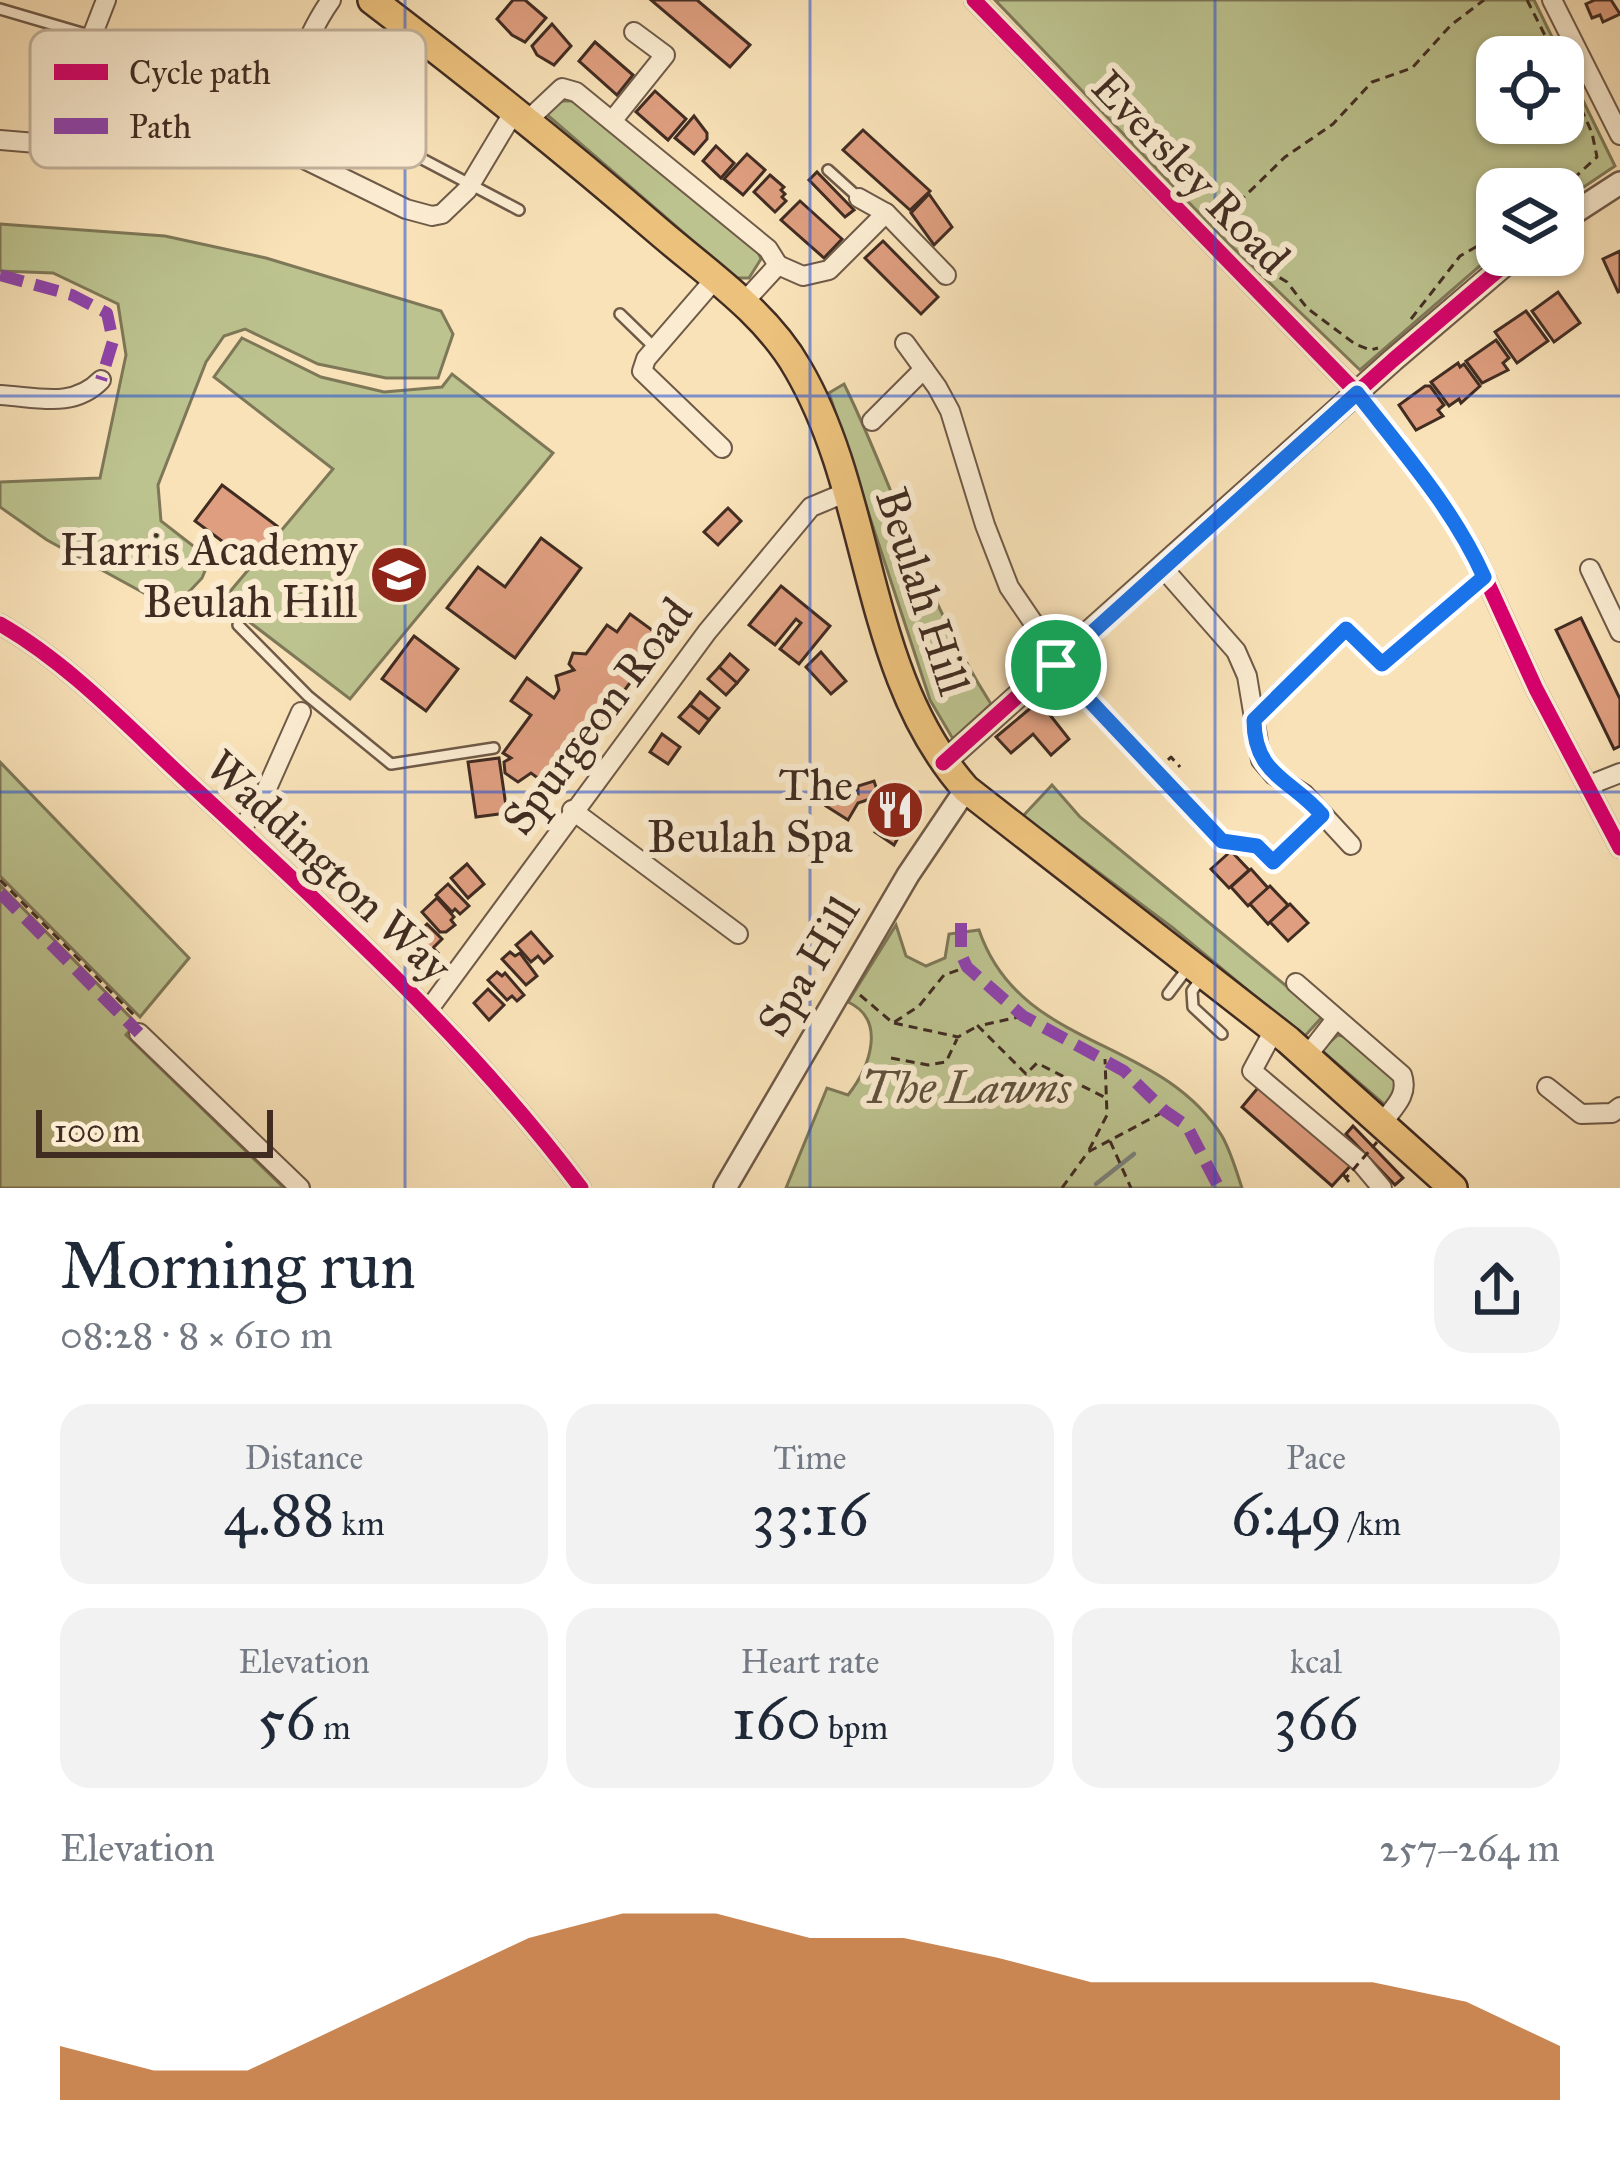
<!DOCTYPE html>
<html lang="en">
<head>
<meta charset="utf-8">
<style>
	:root { --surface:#fff; --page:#f2f2f3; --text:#1f2937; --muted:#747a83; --accent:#b45309 }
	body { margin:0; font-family:"IM FELL Great Primer",serif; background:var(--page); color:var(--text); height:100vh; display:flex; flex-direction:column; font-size:45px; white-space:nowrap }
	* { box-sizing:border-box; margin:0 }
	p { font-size:39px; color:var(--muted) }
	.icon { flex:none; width:66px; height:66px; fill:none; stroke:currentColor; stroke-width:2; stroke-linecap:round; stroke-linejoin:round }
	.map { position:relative; height:1188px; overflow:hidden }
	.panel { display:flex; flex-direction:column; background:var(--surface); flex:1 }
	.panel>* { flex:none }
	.fabs { position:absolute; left:1476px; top:36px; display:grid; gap:24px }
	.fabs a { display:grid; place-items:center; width:108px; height:108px; border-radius:24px; background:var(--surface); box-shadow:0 3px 9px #0004; font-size:60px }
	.scale { position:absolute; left:36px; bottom:30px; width:237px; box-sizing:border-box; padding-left:12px; border:6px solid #412c22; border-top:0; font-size:33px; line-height:42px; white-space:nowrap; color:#412c22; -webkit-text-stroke:9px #fbecd1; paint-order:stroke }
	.pin { position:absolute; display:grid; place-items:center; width:102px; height:102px; color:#fff; margin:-51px; border:6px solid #fff; border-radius:50%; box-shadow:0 3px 12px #0007 }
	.round { display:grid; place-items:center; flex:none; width:126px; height:126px; border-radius:36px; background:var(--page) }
	.head { display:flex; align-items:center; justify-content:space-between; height:204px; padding:0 60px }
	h1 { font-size:66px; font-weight:600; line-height:90px }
	.figures { display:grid; grid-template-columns:repeat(3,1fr); gap:18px; height:204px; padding:12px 60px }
	.figures div { display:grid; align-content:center; border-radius:30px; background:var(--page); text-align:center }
	.figures b { font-size:60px; font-weight:600 }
	.figures small { font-size:33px; font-weight:400 }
	.figures p { font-size:33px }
	.chart { height:336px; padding:24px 60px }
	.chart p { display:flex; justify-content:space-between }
	.chart svg { width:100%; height:216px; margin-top:12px; fill:var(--accent); opacity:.7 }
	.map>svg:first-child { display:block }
	.green { fill:#bcc38f; stroke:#7e7858; stroke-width:3; fill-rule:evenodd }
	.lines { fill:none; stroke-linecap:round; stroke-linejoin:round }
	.stream { stroke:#7b827c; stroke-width:4.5 }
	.building { fill:#de9e7f; stroke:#412c22; stroke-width:3 }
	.service-casing { stroke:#6f5a48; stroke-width:14 }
	.minor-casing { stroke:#6f5a48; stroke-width:22 }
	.tertiary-casing { stroke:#6f5a48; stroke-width:26 }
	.primary-casing { stroke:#412c22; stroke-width:32 }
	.path { stroke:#412c22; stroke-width:3; stroke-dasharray:9 6; stroke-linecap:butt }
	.service { stroke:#fbecd1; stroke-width:9 }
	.minor { stroke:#fbecd1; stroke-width:18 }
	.tertiary { stroke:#fbecd1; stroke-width:21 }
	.primary { stroke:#ecc17c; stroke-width:27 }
	.path-bridge { stroke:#412c22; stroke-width:3; stroke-dasharray:9 6; stroke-linecap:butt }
	.quiet { stroke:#8e44ad; stroke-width:12; stroke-dasharray:24 12; stroke-linecap:butt }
	.cycleway-casing { stroke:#fbecd1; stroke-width:22 }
	.cycleway { stroke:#d6006c; stroke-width:15 }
	.route-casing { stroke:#fff; stroke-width:24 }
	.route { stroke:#1a73e8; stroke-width:15 }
	.grid { fill:none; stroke:#1d4ed8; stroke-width:3; stroke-opacity:0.55 }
	.labels { text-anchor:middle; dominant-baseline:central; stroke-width:12; stroke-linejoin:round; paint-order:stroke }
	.street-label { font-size:45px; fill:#412c22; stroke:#fbecd1 }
	.poi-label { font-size:45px; fill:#412c22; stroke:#fbecd1; text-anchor:end }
	.park-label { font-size:45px; font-style:italic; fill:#60523d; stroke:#fbecd1 }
	.key { fill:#fbecd1; stroke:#c3b29c; stroke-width:3 }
	.key-label { font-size:33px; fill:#412c22 }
</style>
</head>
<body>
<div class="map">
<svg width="1620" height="1188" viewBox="0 0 1620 1188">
	<rect width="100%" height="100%" fill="#f9e2b8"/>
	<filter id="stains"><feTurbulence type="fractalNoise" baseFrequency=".00167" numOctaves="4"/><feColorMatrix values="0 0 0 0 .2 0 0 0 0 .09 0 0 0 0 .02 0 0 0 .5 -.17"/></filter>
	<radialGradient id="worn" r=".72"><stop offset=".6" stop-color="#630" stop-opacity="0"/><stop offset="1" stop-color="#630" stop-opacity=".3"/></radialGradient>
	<g class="green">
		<path d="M 995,0 L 1534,0 L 1615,166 L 1563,201 L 1563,189 L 1497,189 L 1497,251 L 1360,370 L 1220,235 ZM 1497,57 L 1563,57 L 1563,123 L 1497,123 Z"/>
		<path d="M 556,101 L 575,101 L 757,250 L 761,259 L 749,278 L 736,278 L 545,113 Z"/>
		<path d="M 0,224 L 165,236 L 266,258 L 441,311 L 453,334 L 438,378 L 386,378 L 318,364 L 245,329 L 224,336 L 206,362 L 158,485 L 161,521 L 210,559 L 202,578 L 173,609 L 47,540 L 0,507 L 0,482 L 100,478 L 126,355 L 118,304 L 53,273 L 0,271 Z"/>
		<path d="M 242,338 L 321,377 L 384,392 L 442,387 L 452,374 L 553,453 L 350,699 L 222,601 L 333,469 L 214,377 Z"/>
		<path d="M 844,384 C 896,489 927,605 991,704 L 953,739 L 930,700 L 829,393 Z"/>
		<path d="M 0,762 L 189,958 L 140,1017 L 0,876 Z"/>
		<path d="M 1052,785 L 1080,817 L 1323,1016 L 1304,1037 L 1173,928 L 1023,816 Z"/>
		<path d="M 0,885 L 136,1023 L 126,1035 L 284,1188 L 0,1188 Z"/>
		<path d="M 896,925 L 906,956 L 926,966 L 945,958 L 949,934 L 979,930 C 1020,1051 1159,1035 1222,1136 C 1231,1152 1236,1170 1242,1188 L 786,1188 L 827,1088 L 848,1095 C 870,1067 887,1020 848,1002 Z"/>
		<path d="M 1338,1035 L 1347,1037 L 1395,1079 L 1396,1090 L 1385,1105 L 1321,1050 Z"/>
	</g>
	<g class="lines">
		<path class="stream" d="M 1096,1184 L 1134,1154"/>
	</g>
	<g class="building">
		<path d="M 513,0 L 525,0 L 546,18 L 525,42 L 512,35 L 497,19 Z"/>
		<path d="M 651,0 L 697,0 L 750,45 L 730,67 Z"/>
		<path d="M 1595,0 L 1611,0 L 1620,14 L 1603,22 L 1600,15 L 1592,18 L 1586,4 Z"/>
		<path d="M 552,24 L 571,46 L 554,65 L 537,55 L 532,46 Z"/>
		<path d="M 595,42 L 633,75 L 617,95 L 579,61 Z"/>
		<path d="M 655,91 L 686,119 L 668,140 L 636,112 Z"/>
		<path d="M 694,116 L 707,133 L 707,139 L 694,154 L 675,138 Z"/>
		<path d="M 863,130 L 930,191 L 910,210 L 843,150 Z"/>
		<path d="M 716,146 L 734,163 L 721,178 L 703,161 Z"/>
		<path d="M 747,154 L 765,170 L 743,195 L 724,179 Z"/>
		<path d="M 817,172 L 854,210 L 845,217 L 809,180 Z"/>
		<path d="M 770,175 L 784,187 L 781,190 L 785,194 L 782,197 L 786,201 L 775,212 L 754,192 Z"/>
		<path d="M 929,194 L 952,227 L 934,245 L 911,213 Z"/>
		<path d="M 800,201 L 842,239 L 824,258 L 781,220 Z"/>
		<path d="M 883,241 L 938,297 L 921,314 L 865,258 Z"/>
		<path d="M 1620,251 L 1620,291 L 1618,292 L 1603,259 Z"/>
		<path d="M 1558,292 L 1580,323 L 1554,342 L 1532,311 Z"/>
		<path d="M 1526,311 L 1548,341 L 1517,363 L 1495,332 Z"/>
		<path d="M 1496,340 L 1509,358 L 1503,363 L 1508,370 L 1482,383 L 1466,361 Z"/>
		<path d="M 1458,363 L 1460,367 L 1464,364 L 1480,386 L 1461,403 L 1459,399 L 1449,406 L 1431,382 Z"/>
		<path d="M 1425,386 L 1430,386 L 1444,405 L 1438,410 L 1443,416 L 1416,430 L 1399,405 Z"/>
		<path d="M 222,485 L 277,526 L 250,562 L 195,521 Z"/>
		<path d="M 728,508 L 741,521 L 718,545 L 704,532 Z"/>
		<path d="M 541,538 L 581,568 L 515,658 L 447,608 L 478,567 L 505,587 Z"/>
		<path d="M 781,586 L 830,626 L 799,664 L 780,649 L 801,623 L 796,619 L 775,645 L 749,625 Z"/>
		<path d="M 630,614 L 663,638 L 585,744 L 582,741 L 576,748 L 574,747 L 566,757 L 570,760 L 550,787 L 531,773 L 518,782 L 505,773 L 504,762 L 511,758 L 503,753 L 531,715 L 511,701 L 527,678 L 554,698 L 559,690 L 556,676 L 574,670 L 569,664 L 573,653 L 586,654 L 607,625 L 617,632 Z"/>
		<path d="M 1581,618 L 1620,699 L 1620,746 L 1614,749 L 1556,630 Z"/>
		<path d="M 414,636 L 458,669 L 426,711 L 382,679 Z"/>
		<path d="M 821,652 L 846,681 L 831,694 L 806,667 Z"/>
		<path d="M 730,654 L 748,670 L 737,683 L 719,667 Z"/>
		<path d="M 719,667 L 737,683 L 726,695 L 708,679 Z"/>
		<path d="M 700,692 L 719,708 L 709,720 L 690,705 Z"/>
		<path d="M 1039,701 L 1069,739 L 1051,755 L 1033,734 L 1011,753 L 996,737 Z"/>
		<path d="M 690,705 L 709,720 L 699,733 L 679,717 Z"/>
		<path d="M 662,734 L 680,747 L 668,764 L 650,752 Z"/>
		<path d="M 499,758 L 507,813 L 476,817 L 468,762 Z"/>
		<path d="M 841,780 L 858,793 L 858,786 L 874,781 L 877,790 L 888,787 L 891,793 L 899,791 L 909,818 L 894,845 L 875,832 L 885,814 L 879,796 L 858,803 L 848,820 L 826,806 Z"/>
		<path d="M 1231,851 L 1249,870 L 1229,888 L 1211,869 Z"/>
		<path d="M 467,864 L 484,884 L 468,898 L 451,878 Z"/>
		<path d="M 1251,869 L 1268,888 L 1248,906 L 1231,887 Z"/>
		<path d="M 448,884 L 469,906 L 460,914 L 455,909 L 452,912 L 436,895 Z"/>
		<path d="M 1270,886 L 1288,905 L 1268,924 L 1250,904 Z"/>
		<path d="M 437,898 L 454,917 L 451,920 L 455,925 L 446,932 L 440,932 L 422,912 Z"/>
		<path d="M 1290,904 L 1308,923 L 1288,941 L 1270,922 Z"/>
		<path d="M 427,924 L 442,939 L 433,948 L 438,953 L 432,959 L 412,938 Z"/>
		<path d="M 531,932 L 552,956 L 544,963 L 538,956 L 531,962 L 516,945 Z"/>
		<path d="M 510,952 L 515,956 L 520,953 L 537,976 L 526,985 L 502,959 Z"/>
		<path d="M 497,972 L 502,976 L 505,973 L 524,995 L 517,1001 L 512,996 L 507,1000 L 488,980 Z"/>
		<path d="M 488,989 L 504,1005 L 489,1020 L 474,1003 Z"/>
		<path d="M 1262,1083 L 1353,1163 L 1332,1186 L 1242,1107 Z"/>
		<path d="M 1353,1126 L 1403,1178 L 1395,1185 L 1346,1134 Z"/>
	</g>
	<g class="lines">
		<g class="service-casing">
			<g id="service">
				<path d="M 0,9 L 92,36"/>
				<path d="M 295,69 L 353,96"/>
				<path d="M 234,101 L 278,119 L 290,119"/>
				<path d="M 218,134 L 273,155 L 299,155"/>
				<path d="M 407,151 L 519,210"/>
				<path d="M 828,170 L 859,198"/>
				<path d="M 620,314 L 655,348"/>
				<path d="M 238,625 L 308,696 L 391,764 L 494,748"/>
				<path d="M 1201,979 L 1192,991 L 1193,1007 L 1222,1034"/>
				<path d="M 1168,994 L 1187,969"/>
			</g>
		</g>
		<g class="minor-casing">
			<g id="minor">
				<path d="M 331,0 C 306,35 264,125 306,160 L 406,209 L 432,216 L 442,214 L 467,190 L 515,110"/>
				<path d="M 974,0 L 1357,393 L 1435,493 L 1474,553 L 1536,689 L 1620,848"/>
				<path d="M 1552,0 L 1620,135"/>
				<path d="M 528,120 L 562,88 L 576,92 L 768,249 L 778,265"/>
				<path d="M 612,121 L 665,55 L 634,32"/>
				<path d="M 0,140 L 119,150 L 137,146 C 169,99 116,91 90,61 L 92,36 L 106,0"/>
				<path d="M 859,198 L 886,213 L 946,275"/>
				<path d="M 715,279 L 646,359 L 642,371 L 722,448"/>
				<path d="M 743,303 L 778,265 L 803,276 L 829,270 L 886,213"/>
				<path d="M 905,343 L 937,387 L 950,411 L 985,525 L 1009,587 L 1060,662"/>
				<path d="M 0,395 C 37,397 73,409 101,380"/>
				<path d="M 872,421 L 924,369"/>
				<path d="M 1163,568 L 1236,651 L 1247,676 L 1261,760 L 1274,775 L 1304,794 L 1351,845"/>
				<path d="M 1590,569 L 1620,632"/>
				<path d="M 0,624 C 70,664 129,728 188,782 C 327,910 467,1036 581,1188"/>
				<path d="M 1399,651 L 1484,577"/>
				<path d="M 1587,786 L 1620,773"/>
				<path d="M 572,810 L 738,934"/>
				<path d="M 240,830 L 260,804 L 301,712"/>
				<path d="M 1296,983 L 1402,1075 C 1409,1095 1394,1107 1383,1122"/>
				<path d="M 429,1009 L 707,632 L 811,507 L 847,492"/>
				<path d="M 1274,1030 L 1252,1071 L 1361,1163 L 1382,1188"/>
				<path d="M 139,1033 L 300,1188"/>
				<path d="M 1307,1056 L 1336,1019"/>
				<path d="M 1547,1087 L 1581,1114 L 1612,1113 L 1620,1107"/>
			</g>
		</g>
		<g class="tertiary-casing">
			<g id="tertiary">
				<path d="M 1563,220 L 1620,183"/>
				<path d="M 943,763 L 1393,360 L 1516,255"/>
				<path d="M 725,1188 L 908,875 L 966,789"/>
			</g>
		</g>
		<g class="primary-casing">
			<path id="primary" d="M 372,0 C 472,76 568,153 663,235 C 710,275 767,314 798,369 C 874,499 863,673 966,789 L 1288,1040 L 1453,1188"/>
		</g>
		<g class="path">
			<path d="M 1527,0 L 1556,57"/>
			<path d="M 1562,189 L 1597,157 L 1592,133 L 1563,68"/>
			<path d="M 1222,228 L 1244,197 L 1285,157 L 1333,124 L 1372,82 L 1412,68 L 1451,25 L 1484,0"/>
			<path d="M 1223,229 L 1267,270 L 1287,282 L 1307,308 L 1355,344 L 1370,350 L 1378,348"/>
			<path d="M 1411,319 L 1460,256 L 1497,235"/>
			<path d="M 1070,679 L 1222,841 L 1257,846 L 1273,862 L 1310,826"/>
			<path d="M 1268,706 L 1346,629 L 1382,664 L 1386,661"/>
			<path d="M 1157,770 L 1171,757 L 1180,767"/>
			<path d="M 0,880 L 134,1015"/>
			<path d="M 860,995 L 893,1023 L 919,1006 L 944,975 L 967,967"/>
			<path d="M 1023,1016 L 978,1026 L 1026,1074 L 1037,1063 L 1104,1097"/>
			<path d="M 894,1023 L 958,1037 L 976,1027"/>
			<path d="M 891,1058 L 928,1065 L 946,1062 L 957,1039"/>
			<path d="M 1110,1141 L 1131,1188"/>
			<path d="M 1089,1150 L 1107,1115 L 1105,1059"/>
			<path d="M 1346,1178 L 1349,1182"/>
			<path d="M 1062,1188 L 1088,1152 L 1165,1111"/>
		</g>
		<use href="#service" class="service"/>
		<use href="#minor" class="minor"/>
		<use href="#tertiary" class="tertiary"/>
		<use href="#primary" class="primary"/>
		<path class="path-bridge" d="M 1343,1174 L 1346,1178 L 1377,1142"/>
		<g class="quiet">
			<path d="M 0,275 L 72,295 L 107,313 L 113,341 L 101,380"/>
			<path d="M 0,893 L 139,1033"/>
			<path d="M 961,923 L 961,954 L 967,967 L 1023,1016 L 1124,1071 L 1165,1111 L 1187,1126 L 1219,1188"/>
		</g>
		<g class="cycleway-casing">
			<g id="cycleway">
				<path d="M 974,0 L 1357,393 L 1435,493 L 1474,553 L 1536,689 L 1620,848"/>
				<path d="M 0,624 C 70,664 129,728 188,782 C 327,910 467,1036 581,1188"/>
				<path d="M 943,763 L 1393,360 L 1516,255"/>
			</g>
		</g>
		<use href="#cycleway" class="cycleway"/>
	</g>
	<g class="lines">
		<g class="route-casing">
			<path id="route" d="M 1357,393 C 1403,452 1453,508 1484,577 L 1382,664 L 1346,629 L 1254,720 C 1254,775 1291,779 1322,815 L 1273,862 L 1257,846 L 1222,841 L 1056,665 Z"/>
		</g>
		<use href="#route" class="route"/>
	</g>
	<path class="grid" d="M 405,0 L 405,1188M 810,0 L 810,1188M 1215,0 L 1215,1188M 0,396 L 1620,396M 0,792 L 1620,792"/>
	<defs>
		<g id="school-disc" transform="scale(3)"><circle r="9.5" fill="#8f2418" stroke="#fbecd1"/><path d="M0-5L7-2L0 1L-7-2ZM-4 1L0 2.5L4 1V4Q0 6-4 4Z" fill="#fff"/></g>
		<g id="restaurant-disc" transform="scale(3)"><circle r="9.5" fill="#8f2418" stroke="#fbecd1"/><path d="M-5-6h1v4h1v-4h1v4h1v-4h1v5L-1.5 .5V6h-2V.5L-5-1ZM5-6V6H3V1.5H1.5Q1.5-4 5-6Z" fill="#fff"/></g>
	</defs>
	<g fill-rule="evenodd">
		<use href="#school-disc" x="399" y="575"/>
		<use href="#restaurant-disc" x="895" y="810"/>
	</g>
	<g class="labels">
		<g class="street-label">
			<text transform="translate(1191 172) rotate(46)">Eversley Road</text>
			<text transform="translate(923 591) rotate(72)">Beulah Hill</text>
			<text transform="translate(597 716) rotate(-53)">Spurgeon Road</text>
			<text transform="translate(329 866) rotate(43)">Waddington Way</text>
			<text transform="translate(808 966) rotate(-59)">Spa Hill</text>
		</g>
		<g class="poi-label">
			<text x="357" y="549">Harris Academy<tspan x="357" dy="52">Beulah Hill</tspan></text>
			<text x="853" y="784">The<tspan x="853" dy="52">Beulah Spa</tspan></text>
		</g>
		<g class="park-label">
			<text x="966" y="1087">The Lawns</text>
		</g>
	</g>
	<rect x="30" y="30" width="396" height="138" rx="18" class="key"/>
	<rect x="54" y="64" width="54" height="16" fill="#d6006c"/>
	<rect x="54" y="118" width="54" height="16" fill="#8e44ad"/>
	<g class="key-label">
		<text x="129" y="84">Cycle path</text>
		<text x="129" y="138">Path</text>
	</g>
	<rect width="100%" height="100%" filter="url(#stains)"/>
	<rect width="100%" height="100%" fill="url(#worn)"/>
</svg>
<div class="fabs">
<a><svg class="icon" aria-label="locate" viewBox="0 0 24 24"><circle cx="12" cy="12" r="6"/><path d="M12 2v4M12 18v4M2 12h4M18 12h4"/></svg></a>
<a><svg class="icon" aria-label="layers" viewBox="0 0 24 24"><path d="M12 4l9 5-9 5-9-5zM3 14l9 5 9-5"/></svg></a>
</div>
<div class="scale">100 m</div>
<div class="pin" style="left:1056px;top:665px;background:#1e9e55"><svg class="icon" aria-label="arrive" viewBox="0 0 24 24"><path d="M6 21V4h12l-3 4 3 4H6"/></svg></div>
</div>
<section class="panel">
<div class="head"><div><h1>Morning run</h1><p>08:28 · 8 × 610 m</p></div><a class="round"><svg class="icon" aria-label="share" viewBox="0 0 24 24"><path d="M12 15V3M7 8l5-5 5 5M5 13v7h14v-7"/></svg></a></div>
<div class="figures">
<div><p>Distance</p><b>4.88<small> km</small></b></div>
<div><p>Time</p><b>33:16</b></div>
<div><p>Pace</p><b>6:49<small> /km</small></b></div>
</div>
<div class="figures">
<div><p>Elevation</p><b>56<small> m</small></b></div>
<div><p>Heart rate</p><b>160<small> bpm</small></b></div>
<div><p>kcal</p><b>366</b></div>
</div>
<div class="chart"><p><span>Elevation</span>257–264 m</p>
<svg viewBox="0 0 160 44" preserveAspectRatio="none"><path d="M0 44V33L10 38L20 38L30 29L40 20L50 11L60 6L70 6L80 11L90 11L100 15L110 20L120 20L130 20L140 20L150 24L160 33V44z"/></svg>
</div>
</section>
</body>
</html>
